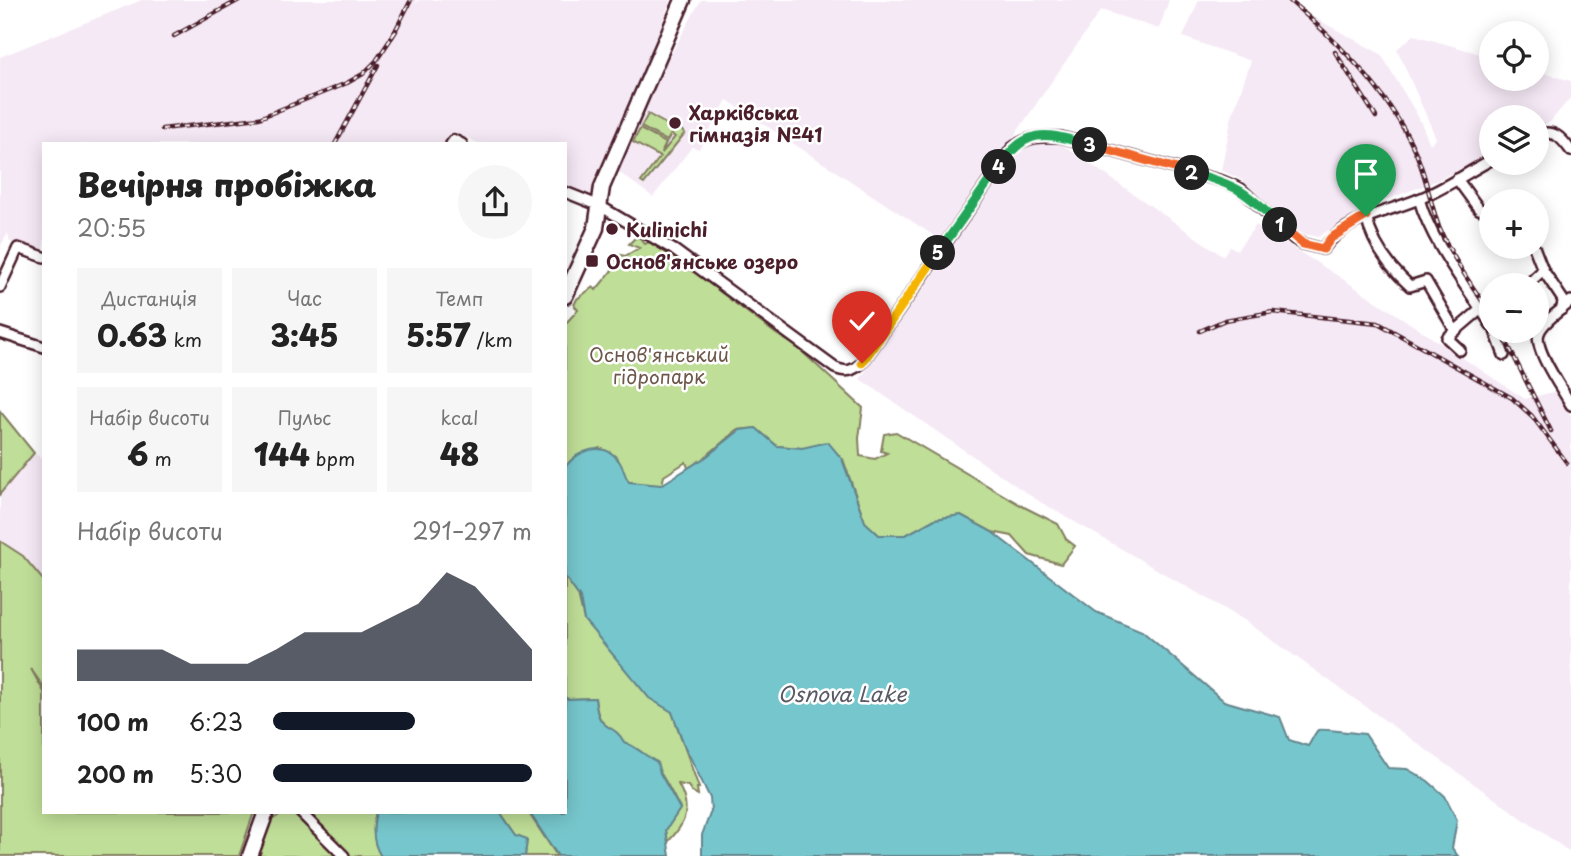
<!DOCTYPE html>
<html lang="uk">
<head>
<meta charset="utf-8">
<style>
	:root { --surface:#fff; --page:#f6f6f6; --text:#222; --muted:#767676; --accent:#111827 }
	body { margin:0; font-family:"Playpen Sans",sans-serif; background:var(--page); color:var(--text); height:100vh; display:flex; flex-direction:column; font-size:26px; white-space:nowrap }
	* { box-sizing:border-box; margin:0 }
	p { font-size:23px; color:var(--muted) }
	.icon { flex:none; width:38px; height:38px; fill:none; stroke:currentColor; stroke-width:2; stroke-linecap:round; stroke-linejoin:round }
	.map { position:relative; flex:1; overflow:hidden }
	.details { position:absolute; left:42px; top:142px; width:525px; height:672px; display:flex; flex-direction:column; background:var(--surface); border-radius:0px; box-shadow:0 4px 18px #0003 }
	.details>* { flex:none }
	.fabs { position:absolute; left:1479px; top:21px; display:grid; gap:14px }
	.fabs a { display:grid; place-items:center; width:70px; height:70px; border-radius:50%; background:var(--surface); box-shadow:0 4px 18px #0003; font-size:35px }
	.pin { position:absolute; display:grid; place-items:center; width:60px; height:60px; color:#fff; margin:-72px -30px; border-radius:50% 50% 50% 0; rotate:-45deg; box-shadow:0 0 7px #0007 }
	.pin .icon { rotate:45deg }
	.km { position:absolute; width:35px; height:35px; margin:-18px; border-radius:50%; background:#222; color:#fff; font-size:19px; line-height:35px; text-align:center }
	.round { display:grid; place-items:center; flex:none; width:74px; height:74px; border-radius:37px; background:var(--page) }
	.overview { display:flex; align-items:center; justify-content:space-between; height:119px; padding:0 35px }
	h1 { font-size:32px; font-weight:800; line-height:52px }
	.metrics { display:grid; grid-template-columns:repeat(3,1fr); gap:10px; height:119px; padding:7px 35px }
	.metrics div { display:grid; align-content:center; border-radius:0px; background:var(--page); text-align:center }
	.metrics b { font-size:30px; font-weight:800 }
	.metrics small { font-size:19px; font-weight:400 }
	.metrics p { font-size:19px }
	.chart { height:196px; padding:14px 35px }
	.chart p { display:flex; justify-content:space-between }
	.chart svg { width:100%; height:126px; margin-top:7px; fill:var(--accent); opacity:.7 }
	ul { padding:0 35px; list-style:none; font-size:23px }
	li { display:grid; grid-template-columns:112px 84px 1fr; align-items:center; height:52px }
	li i { height:18px; border-radius:9px; background:var(--accent) }
	.map>svg:first-child { display:block }
	.built { fill:#f5e9f5 }
	.green { fill:#bfde97; stroke:#847e61; stroke-width:2 }
	.water { fill:#76c7cd; stroke:#64848c; stroke-width:2 }
	.lines { fill:none; stroke-linecap:round; stroke-linejoin:round }
	.street-casing { stroke:#4a1f2b; stroke-width:14 }
	.primary-casing { stroke:#4a1f2b; stroke-width:19 }
	.street { stroke:#fff; stroke-width:9 }
	.primary { stroke:#fff; stroke-width:14 }
	.rail-casing { stroke:#4a1f2b; stroke-width:4.5 }
	.rail { stroke:#fff; stroke-width:2; stroke-dasharray:5; stroke-linecap:butt }
	.split-1-casing { stroke:#fff; stroke-width:14 }
	.split-2-casing { stroke:#fff; stroke-width:14 }
	.split-3-casing { stroke:#fff; stroke-width:14 }
	.split-4-casing { stroke:#fff; stroke-width:14 }
	.split-5-casing { stroke:#fff; stroke-width:14 }
	.split-6-casing { stroke:#fff; stroke-width:14 }
	.split-7-casing { stroke:#fff; stroke-width:14 }
	.split-1 { stroke:#f0652b; stroke-width:9 }
	.split-2 { stroke:#22a559; stroke-width:9 }
	.split-3 { stroke:#f0652b; stroke-width:9 }
	.split-4 { stroke:#22a559; stroke-width:9 }
	.split-5 { stroke:#22a559; stroke-width:9 }
	.split-6 { stroke:#f5b400; stroke-width:9 }
	.split-7 { stroke:#f5b400; stroke-width:9 }
	.poi-dot { fill:#4a1f2b; stroke:#fff; stroke-width:2.5 }
	.labels { text-anchor:middle; dominant-baseline:central; stroke-width:5; stroke-linejoin:round; paint-order:stroke }
	.poi-label { font-size:19px; font-weight:bold; fill:#4a1f2b; stroke:#fff; text-anchor:start }
	.park-label { font-size:19px; fill:#6d584b; stroke:#fff }
	.water-label { font-size:21px; font-style:italic; fill:#595a64; stroke:#fff }
</style>
</head>
<body>
<div class="map">
<svg width="1571" height="856" viewBox="0 0 1571 856">
	<rect width="100%" height="100%" fill="#fff"/>
	<filter id="ink" filterUnits="userSpaceOnUse"><feTurbulence type="fractalNoise" baseFrequency=".0143" numOctaves="2"/><feDisplacementMap in="SourceGraphic" scale="14" xChannelSelector="R" yChannelSelector="G"/><feConvolveMatrix kernelMatrix="1 2 1 2 8 2 1 2 1" color-interpolation-filters="sRGB"/></filter>
	<g filter="url(#ink)">
		<g class="built">
			<path d="M 142,0 L 417,0 L 416,4 L 419,0 L 671,0 L 604,169 L 587,199 L 565,188 L 565,144 L 478,143 L 455,132 L 451,139 L 442,144 L 44,144 L 44,252 L 10,242 L 8,233 L 0,247 L 0,57 Z"/>
			<path d="M 701,0 L 1169,0 L 1159,29 L 1101,10 L 942,241 L 727,100 L 699,149 L 692,147 L 653,197 L 617,171 L 649,94 Z"/>
			<path d="M 1199,0 L 1282,0 L 1381,54 L 1419,118 L 1430,144 L 1436,138 L 1397,49 L 1414,35 L 1491,57 L 1491,79 L 1536,79 L 1537,71 L 1571,81 L 1571,97 L 1550,122 L 1537,129 L 1536,117 L 1491,117 L 1491,153 L 1436,181 L 1367,207 L 1318,237 L 1299,233 L 1242,180 L 1221,170 L 1232,116 L 1251,61 L 1183,37 Z"/>
			<path d="M 1057,141 L 1223,256 L 1230,246 L 1237,250 L 1256,225 L 1335,274 L 1525,399 L 1557,391 L 1571,416 L 1571,853 L 1244,620 L 1037,500 L 860,379 L 1021,146 Z"/>
			<path d="M 34,453 L 44,460 L 44,581 L 23,556 L 0,541 L 0,494 Z"/>
		</g>
		<g class="green">
			<path d="M 648,114 L 675,129 L 677,126 L 685,133 L 644,184 L 641,182 L 660,157 L 633,142 L 640,129 L 666,143 L 661,154 L 675,137 L 671,134 L 667,141 L 641,127 Z"/>
			<path d="M 639,237 L 645,244 L 649,242 L 681,262 L 776,334 L 796,346 L 863,408 L 859,438 L 860,456 L 875,459 L 887,453 L 881,451 L 884,434 L 896,432 L 1024,507 L 1058,524 L 1066,539 L 1075,546 L 1061,564 L 1029,555 L 1012,536 L 992,532 L 961,515 L 935,519 L 906,535 L 879,535 L 865,522 L 843,459 L 802,448 L 777,446 L 756,428 L 737,430 L 704,458 L 688,468 L 686,462 L 664,476 L 662,485 C 653,484 635,486 628,480 C 615,471 630,458 599,448 L 565,469 L 565,324 L 578,310 L 574,305 L 577,299 L 593,287 L 596,290 L 618,263 L 616,259 L 617,254 L 625,256 L 639,248 L 629,244 L 635,238 Z"/>
			<path d="M 0,411 L 34,453 L 0,494 Z"/>
			<path d="M 0,541 L 23,556 L 44,581 L 44,688 L 31,669 L 44,692 L 44,812 L 254,812 L 239,856 L 0,856 Z"/>
			<path d="M 565,573 L 578,595 L 584,620 L 672,712 L 699,788 L 697,788 L 698,795 L 692,792 L 688,786 L 678,784 C 692,809 686,823 668,842 L 666,830 L 680,809 C 667,783 653,752 624,743 C 613,721 599,735 595,698 L 567,699 L 565,697 Z"/>
			<path d="M 284,812 L 296,812 L 338,856 L 251,856 L 260,828 Z"/>
			<path d="M 309,812 L 376,812 C 372,826 373,844 381,856 L 350,856 Z"/>
			<path d="M 500,812 L 528,812 L 557,856 L 525,856 L 527,840 L 516,835 Z"/>
		</g>
		<g class="water">
			<path d="M 756,428 L 777,446 L 802,448 L 828,442 L 842,459 L 865,522 L 879,535 L 906,535 L 935,519 L 961,515 L 992,532 L 1096,612 L 1142,631 L 1224,701 L 1280,717 L 1289,740 L 1308,746 C 1311,742 1314,734 1318,730 C 1322,728 1357,734 1365,734 L 1388,768 L 1407,769 L 1428,781 L 1445,796 L 1457,820 L 1452,848 L 1458,856 L 702,856 L 702,835 L 711,811 L 710,798 L 685,747 L 672,712 L 649,698 L 584,620 L 580,598 L 565,577 L 565,467 C 578,450 604,440 619,461 C 624,468 624,475 629,482 L 661,485 L 706,457 L 740,430 Z"/>
			<path d="M 565,697 L 568,699 L 595,698 C 598,735 612,720 624,742 C 637,747 645,756 657,762 L 660,773 L 680,809 L 666,830 L 670,856 L 558,856 L 529,812 L 565,812 Z"/>
			<path d="M 376,812 L 500,812 L 516,835 L 527,839 L 525,856 L 381,856 C 372,843 372,828 376,812 Z"/>
		</g>
		<g class="lines">
			<g class="street-casing">
				<g id="street">
					<path d="M 1536,135 C 1554,129 1561,137 1571,151"/>
					<path d="M 451,144 L 454,140 L 462,144"/>
					<path d="M 1457,179 L 1479,209 L 1491,213"/>
					<path d="M 565,192 L 600,206 L 674,250 L 835,368 C 847,373 852,371 862,363 L 1012,148 C 1028,136 1041,136 1061,137 L 1222,181 L 1241,189 L 1294,239 L 1303,244 L 1323,249 C 1349,214 1391,213 1428,195 C 1450,185 1470,171 1491,160"/>
					<path d="M 1419,199 C 1432,244 1466,285 1491,325"/>
					<path d="M 1366,216 C 1372,244 1389,267 1410,286 L 1426,281 L 1454,329"/>
					<path d="M 1534,247 L 1543,270 L 1563,300 L 1562,309"/>
					<path d="M 1527,285 L 1543,270"/>
					<path d="M 0,287 L 18,248 L 44,257"/>
					<path d="M 1571,301 C 1562,310 1543,321 1539,333 C 1533,349 1563,390 1571,405"/>
					<path d="M 1495,331 L 1504,355"/>
					<path d="M 0,333 L 44,347"/>
					<path d="M 1460,350 L 1447,338 L 1481,309 L 1491,305"/>
					<path d="M 300,812 L 344,856"/>
				</g>
			</g>
			<g class="primary-casing">
				<g id="primary">
					<path d="M 565,296 L 596,228 L 602,187 L 683,0"/>
					<path d="M 250,856 L 266,812"/>
				</g>
			</g>
			<use href="#street" class="street"/>
			<use href="#primary" class="primary"/>
			<g class="rail-casing">
				<g id="rail">
					<path d="M 1289,0 C 1339,43 1387,90 1415,151 C 1426,175 1430,202 1439,227 C 1452,258 1472,286 1491,314"/>
					<path d="M 174,36 L 239,0"/>
					<path d="M 392,37 L 411,0"/>
					<path d="M 1335,52 L 1376,117"/>
					<path d="M 162,129 L 259,118 L 347,83 L 363,74 L 376,61 L 396,31"/>
					<path d="M 335,144 L 378,65"/>
					<path d="M 1200,331 L 1225,320 L 1273,312 L 1378,323 L 1512,398 L 1532,416 L 1567,463"/>
					<path d="M 1501,331 L 1551,431"/>
				</g>
			</g>
			<use href="#rail" class="rail"/>
		</g>
	</g>
	<g class="lines" filter="url(#ink)">
		<g class="split-1-casing">
			<path id="split-1" d="M 1280,225 L 1303,244 L 1323,249 L 1331,238 L 1366,216"/>
		</g>
		<g class="split-2-casing">
			<path id="split-2" d="M 1192,173 C 1238,185 1246,192 1280,225"/>
		</g>
		<g class="split-3-casing">
			<path id="split-3" d="M 1090,145 L 1192,173"/>
		</g>
		<g class="split-4-casing">
			<path id="split-4" d="M 999,167 C 1028,125 1046,133 1090,145"/>
		</g>
		<g class="split-5-casing">
			<path id="split-5" d="M 938,253 L 999,167"/>
		</g>
		<g class="split-6-casing">
			<path id="split-6" d="M 878,340 L 938,253"/>
		</g>
		<g class="split-7-casing">
			<path id="split-7" d="M 862,363 L 878,340"/>
		</g>
		<use href="#split-1" class="split-1"/>
		<use href="#split-2" class="split-2"/>
		<use href="#split-3" class="split-3"/>
		<use href="#split-4" class="split-4"/>
		<use href="#split-5" class="split-5"/>
		<use href="#split-6" class="split-6"/>
		<use href="#split-7" class="split-7"/>
	</g>
	<g class="poi-dot">
		<circle cx="675" cy="123" r="7"/>
		<circle cx="612" cy="229" r="7"/>
		<rect x="585" y="254" width="14" height="14" rx="3.5"/>
	</g>
	<g class="labels">
		<g class="poi-label">
			<text x="689" y="112">Харківська<tspan x="689" dy="22">гімназія №41</tspan></text>
			<text x="626" y="229">Kulinichi</text>
			<text x="606" y="261">Основ'янське озеро</text>
		</g>
		<g class="park-label">
			<text x="659" y="354">Основ'янський<tspan x="659" dy="22">гідропарк</tspan></text>
		</g>
		<g class="water-label">
			<text x="842" y="693">Osnova Lake</text>
		</g>
	</g>
</svg>
<div class="fabs">
<a><svg class="icon" aria-label="locate" viewBox="0 0 24 24"><circle cx="12" cy="12" r="6"/><path d="M12 2v4M12 18v4M2 12h4M18 12h4"/></svg></a>
<a><svg class="icon" aria-label="layers" viewBox="0 0 24 24"><path d="M12 4l9 5-9 5-9-5zM3 14l9 5 9-5"/></svg></a>
<a>+</a>
<a>−</a>
</div>
<div class="pin" style="left:1366px;top:216px;background:#1e9e55"><svg class="icon" aria-label="arrive" viewBox="0 0 24 24"><path d="M6 21V4h12l-3 4 3 4H6"/></svg></div>
<div class="pin" style="left:862px;top:363px;background:#d93025"><svg class="icon" aria-label="check" viewBox="0 0 24 24"><path d="M5 12l5 5 9-10"/></svg></div>
<b class="km" style="left:1280px;top:225px">1</b>
<b class="km" style="left:1192px;top:173px">2</b>
<b class="km" style="left:1090px;top:145px">3</b>
<b class="km" style="left:999px;top:167px">4</b>
<b class="km" style="left:938px;top:253px">5</b>
<section class="details">
<div class="overview"><div><h1>Вечірня пробіжка</h1><p>20:55</p></div><a class="round"><svg class="icon" aria-label="share" viewBox="0 0 24 24"><path d="M12 15V3M7 8l5-5 5 5M5 13v7h14v-7"/></svg></a></div>
<div class="metrics">
<div><p>Дистанція</p><b>0.63<small> km</small></b></div>
<div><p>Час</p><b>3:45</b></div>
<div><p>Темп</p><b>5:57<small> /km</small></b></div>
</div>
<div class="metrics">
<div><p>Набір висоти</p><b>6<small> m</small></b></div>
<div><p>Пульс</p><b>144<small> bpm</small></b></div>
<div><p>kcal</p><b>48</b></div>
</div>
<div class="chart"><p><span>Набір висоти</span>291–297 m</p>
<svg viewBox="0 0 160 44" preserveAspectRatio="none"><path d="M0 44V33L10 33L20 33L30 33L40 38L50 38L60 38L70 33L80 27L90 27L100 27L110 22L120 17L130 6L140 11L150 22L160 33V44z"/></svg>
</div>
<ul>
<li><b>100 m</b>6:23<i style="width:55%"></i></li>
<li><b>200 m</b>5:30<i style="width:100%"></i></li>
</ul>
</section>
</div>
</body>
</html>
